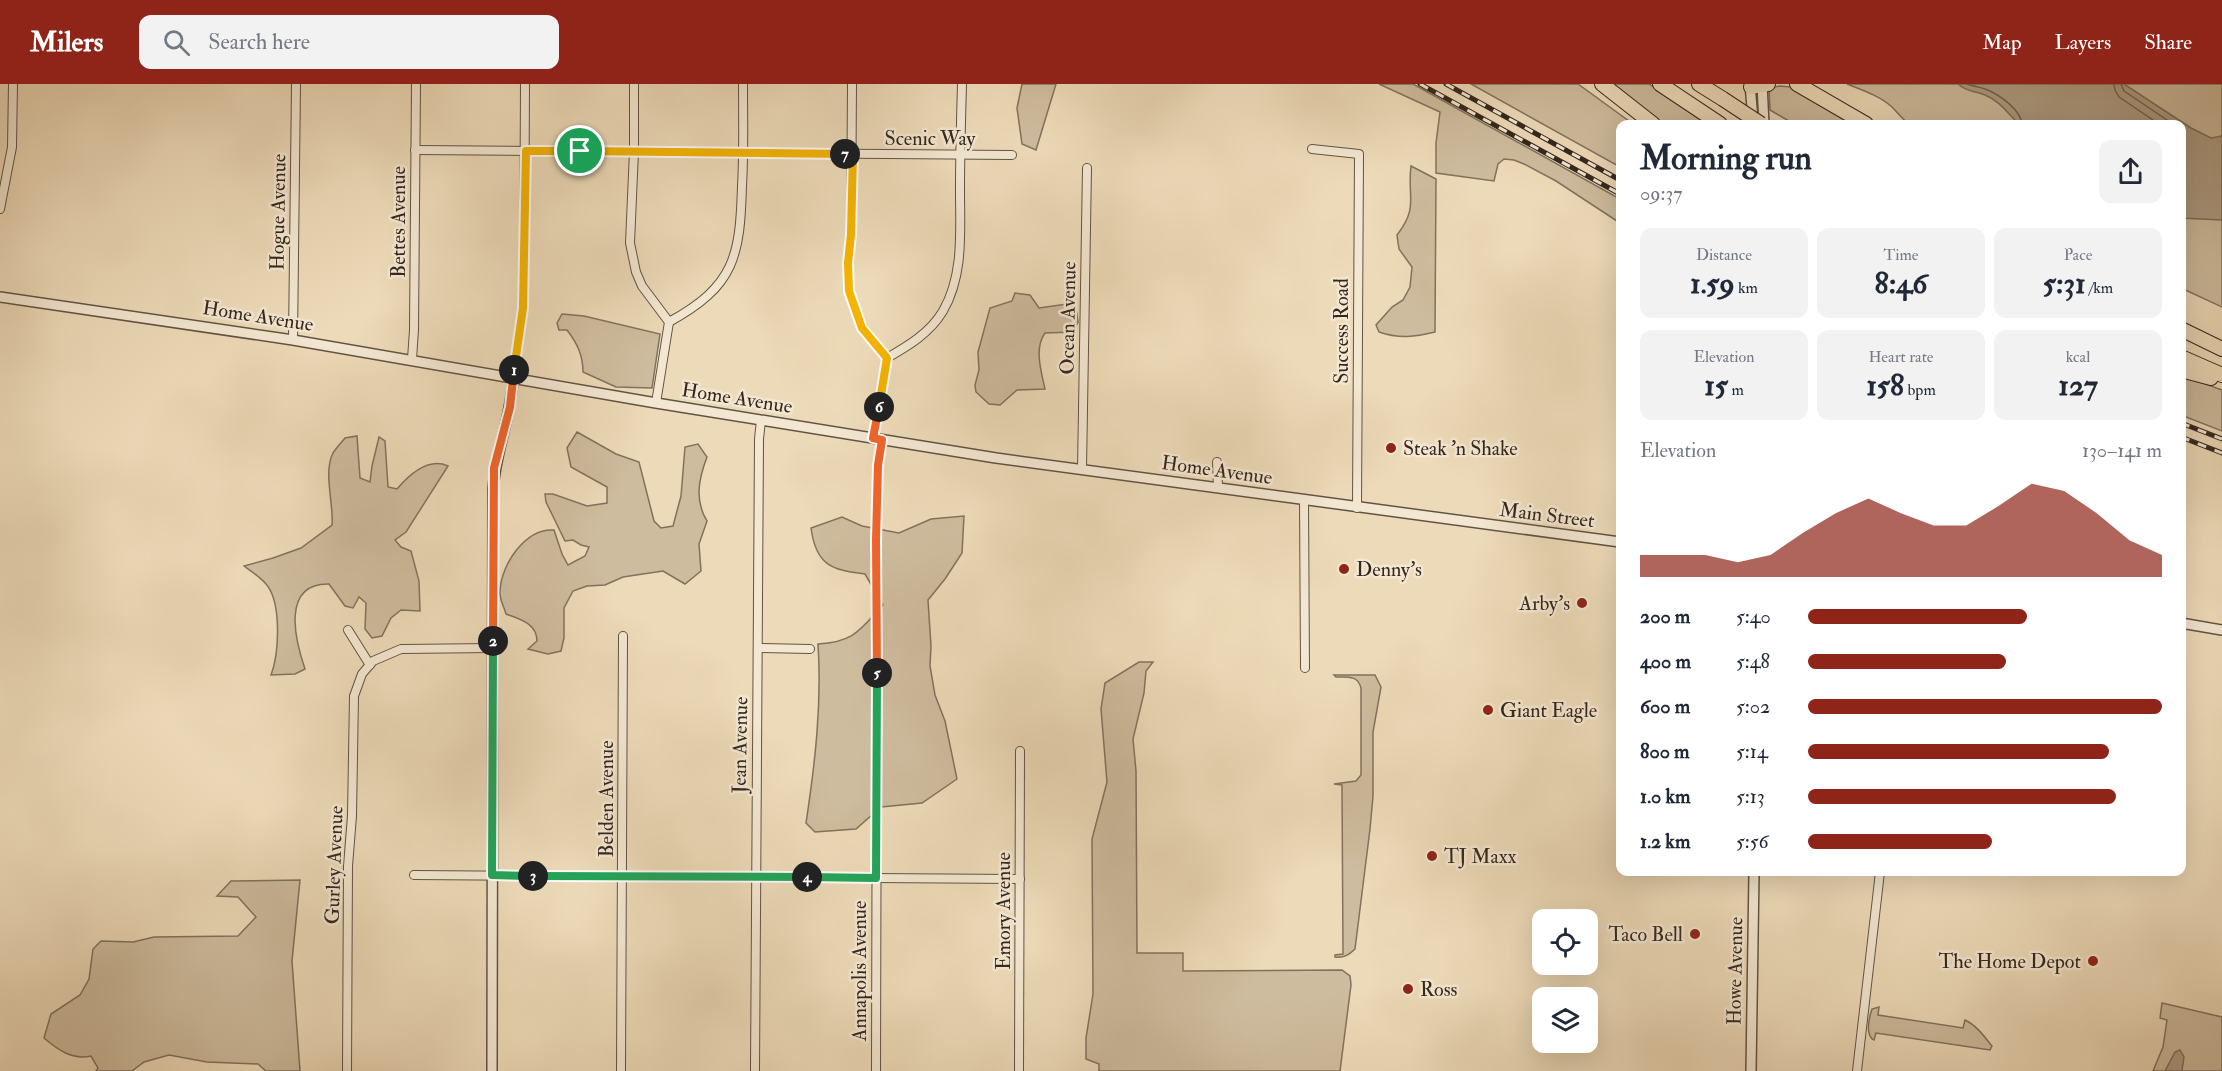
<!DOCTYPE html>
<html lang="en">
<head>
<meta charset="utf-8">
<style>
	:root { --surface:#fff; --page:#f2f2f3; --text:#1f2937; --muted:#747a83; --accent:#8f2418 }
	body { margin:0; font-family:"IM FELL Double Pica",serif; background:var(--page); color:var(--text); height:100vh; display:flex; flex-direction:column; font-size:22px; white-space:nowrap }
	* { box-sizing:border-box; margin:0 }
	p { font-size:20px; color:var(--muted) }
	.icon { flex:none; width:33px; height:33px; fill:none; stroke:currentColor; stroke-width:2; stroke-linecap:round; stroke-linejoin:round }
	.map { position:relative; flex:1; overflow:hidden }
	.panel { position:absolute; left:1616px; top:36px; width:570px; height:756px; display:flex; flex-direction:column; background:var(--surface); border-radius:12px; box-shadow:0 6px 24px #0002 }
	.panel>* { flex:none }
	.fabs { position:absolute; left:1532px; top:825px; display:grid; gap:12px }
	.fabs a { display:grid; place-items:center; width:66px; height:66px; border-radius:12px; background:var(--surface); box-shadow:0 6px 24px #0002; font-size:30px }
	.pin { position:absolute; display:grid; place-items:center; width:51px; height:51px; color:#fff; margin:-26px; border:3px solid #fff; border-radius:50%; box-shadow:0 2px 6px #0007 }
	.km { position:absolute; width:30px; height:30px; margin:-15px; border-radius:50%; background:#222; color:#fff; font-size:16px; line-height:30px; text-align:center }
	.round { display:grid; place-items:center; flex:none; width:63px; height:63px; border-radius:12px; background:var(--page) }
	.overview { display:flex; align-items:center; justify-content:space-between; height:102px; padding:0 24px }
	h1 { font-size:33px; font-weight:700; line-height:45px }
	.stats { display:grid; grid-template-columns:repeat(3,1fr); gap:9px; height:102px; padding:6px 24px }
	.stats div { display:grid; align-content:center; border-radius:12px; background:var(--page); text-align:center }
	.stats b { font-size:30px; font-weight:700 }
	.stats small { font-size:16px; font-weight:400 }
	.stats p { font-size:16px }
	.chart { height:168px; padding:12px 24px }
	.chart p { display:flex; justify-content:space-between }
	.chart svg { width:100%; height:108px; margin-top:6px; fill:var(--accent); opacity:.7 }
	ul { padding:0 24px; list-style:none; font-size:20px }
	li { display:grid; grid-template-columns:96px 72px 1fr; align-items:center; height:45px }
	li i { height:15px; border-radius:8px; background:var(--accent) }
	header { display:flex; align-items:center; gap:36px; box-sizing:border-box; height:84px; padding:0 30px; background:var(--accent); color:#fff }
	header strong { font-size:28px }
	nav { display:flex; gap:33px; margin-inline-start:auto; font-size:21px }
	.search { width:420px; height:54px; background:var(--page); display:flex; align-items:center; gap:15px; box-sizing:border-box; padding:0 21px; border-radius:12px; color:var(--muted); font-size:22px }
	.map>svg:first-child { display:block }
	.green { fill:#cebc9e; stroke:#81725e; stroke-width:1.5 }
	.water { fill:#ae9d84; stroke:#7d6e5b; stroke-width:1.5 }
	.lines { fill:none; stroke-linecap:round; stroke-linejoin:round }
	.shore { stroke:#716251; stroke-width:1.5 }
	.minor-casing { stroke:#625444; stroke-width:10 }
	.tertiary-casing { stroke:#625444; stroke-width:12 }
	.motorway-casing { stroke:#34271e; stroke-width:16 }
	.minor { stroke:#f3e7d1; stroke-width:8 }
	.tertiary { stroke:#f3e7d1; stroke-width:9 }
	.motorway { stroke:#eddab8; stroke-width:14 }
	.rail-casing { stroke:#34271e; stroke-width:5 }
	.rail { stroke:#f3e7d1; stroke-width:3; stroke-dasharray:9; stroke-linecap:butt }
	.motorway-bridge-casing { stroke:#34271e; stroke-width:16; stroke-linecap:butt }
	.motorway-bridge { stroke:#eddab8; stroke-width:14 }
	.split-1-casing { stroke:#fff; stroke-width:12 }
	.split-2-casing { stroke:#fff; stroke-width:12 }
	.split-3-casing { stroke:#fff; stroke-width:12 }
	.split-4-casing { stroke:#fff; stroke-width:12 }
	.split-5-casing { stroke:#fff; stroke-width:12 }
	.split-6-casing { stroke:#fff; stroke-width:12 }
	.split-7-casing { stroke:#fff; stroke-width:12 }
	.split-8-casing { stroke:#fff; stroke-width:12 }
	.split-1 { stroke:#f5b400; stroke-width:8 }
	.split-2 { stroke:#f0652b; stroke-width:8 }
	.split-3 { stroke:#22a559; stroke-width:8 }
	.split-4 { stroke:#22a559; stroke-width:8 }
	.split-5 { stroke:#22a559; stroke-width:8 }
	.split-6 { stroke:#f0652b; stroke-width:8 }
	.split-7 { stroke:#f5b400; stroke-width:8 }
	.split-8 { stroke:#f5b400; stroke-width:8 }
	.poi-dot { fill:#8f2418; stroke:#f3e7d1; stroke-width:2 }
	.labels { text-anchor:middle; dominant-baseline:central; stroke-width:5; stroke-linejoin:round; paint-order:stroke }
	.street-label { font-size:20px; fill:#34271e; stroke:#f3e7d1 }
	.poi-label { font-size:20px; fill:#34271e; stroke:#f3e7d1; text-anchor:start }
</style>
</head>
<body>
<header>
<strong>Milers</strong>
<div class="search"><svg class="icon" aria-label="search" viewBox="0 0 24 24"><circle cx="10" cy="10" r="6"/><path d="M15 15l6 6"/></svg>Search here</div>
<nav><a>Map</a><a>Layers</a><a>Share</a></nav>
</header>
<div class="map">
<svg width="2222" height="987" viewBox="0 0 2222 987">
	<rect width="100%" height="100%" fill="#eddab8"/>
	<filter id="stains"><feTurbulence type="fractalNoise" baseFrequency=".00333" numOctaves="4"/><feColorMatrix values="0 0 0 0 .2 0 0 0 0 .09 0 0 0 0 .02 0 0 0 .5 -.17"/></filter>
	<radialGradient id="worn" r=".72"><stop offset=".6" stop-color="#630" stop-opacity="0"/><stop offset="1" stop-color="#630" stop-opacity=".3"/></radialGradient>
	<g class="green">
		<path d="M 1022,0 L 1056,0 L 1036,66 L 1022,60 L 1017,24 Z"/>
		<path d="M 1379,0 L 1413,0 L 1620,115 L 1620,139 L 1556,97 L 1524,80 L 1514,76 L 1504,75 L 1498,80 L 1494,97 L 1436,89 L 1436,59 L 1440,28 Z"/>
		<path d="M 1471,0 L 1578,0 L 1633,40 L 1620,40 L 1620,83 Z"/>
		<path d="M 1610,0 L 1649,0 L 1707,40 L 1663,40 Z"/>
		<path d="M 1847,0 L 2222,0 L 2222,223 L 2181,204 L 2181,40 L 1909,40 C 1902,35 1898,29 1892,23 C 1880,12 1862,6 1847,0 Z"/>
		<path d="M 1780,2 L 1791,3 L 1859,40 L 1794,40 L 1770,26 L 1769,4 Z"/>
		<path d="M 1411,82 L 1436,95 L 1435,248 C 1415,253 1399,255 1379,248 L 1376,241 L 1392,223 L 1403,216 L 1410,203 L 1412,183 L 1399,165 L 1397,151 C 1419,123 1407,113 1411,82 Z"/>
		<path d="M 1015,209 L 1030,211 L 1039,224 L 1067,220 L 1077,229 L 1078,238 L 1073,248 L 1045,249 C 1034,264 1041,287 1045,305 L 1017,306 L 1000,321 L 989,320 L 976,308 L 975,301 L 979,286 L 978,268 L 990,224 L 1012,217 Z"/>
		<path d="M 562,230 L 584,232 L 660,250 L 652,304 L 616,303 L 583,288 C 583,271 577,259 567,246 L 559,246 L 557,239 Z"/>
		<path d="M 2181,291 L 2222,306 L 2222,347 L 2181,331 Z"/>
		<path d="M 577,348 L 616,370 L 639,378 L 654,437 L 661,444 L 673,442 L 681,412 L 685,363 L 698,360 L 707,373 C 699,394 694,416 707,437 L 699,460 L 701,487 L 685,500 L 663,487 L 623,493 L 605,501 L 587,502 L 573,507 L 564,524 L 564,554 L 561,567 L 548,570 L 528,565 L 537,557 C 537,539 519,535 506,530 C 504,523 499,514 500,507 C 501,481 525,444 554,446 L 562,470 L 568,481 L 585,472 L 589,463 L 581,461 L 573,456 L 565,457 L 546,418 L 545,410 L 553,410 L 587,422 L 607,419 L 607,403 L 571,383 L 567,364 Z"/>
		<path d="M 357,352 L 360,394 L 370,398 L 372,382 L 379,353 L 385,357 L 388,403 L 397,405 C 409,391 428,373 448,382 L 406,448 L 395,456 L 401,463 L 411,467 L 419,497 L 420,527 L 401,526 L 391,534 L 382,552 L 372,554 L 365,545 L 366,519 L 359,513 L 353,524 L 345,522 L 329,500 C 281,499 295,556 305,585 L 295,590 L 271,591 C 279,570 282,518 266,500 C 260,493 251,487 244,482 L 273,474 L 301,464 L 332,441 C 334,421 323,388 333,369 C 336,364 341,359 345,354 Z"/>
		<path d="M 964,432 L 962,469 L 945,495 L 928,516 L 931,562 L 930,582 L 935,611 L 945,637 L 957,695 L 922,719 L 881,723 L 856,745 L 815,748 L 806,739 C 815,680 822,620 818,560 C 854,558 860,546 883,521 L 865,490 C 831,486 816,481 811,444 L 842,433 L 862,442 L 899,449 L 931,435 Z"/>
		<path d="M 1139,578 L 1153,578 L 1146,587 L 1144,609 L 1133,655 L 1136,687 L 1137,869 L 1183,869 L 1183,887 L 1342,886 L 1350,892 L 1351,901 L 1340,987 L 1099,987 L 1099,980 L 1086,975 L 1086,954 L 1093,910 L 1092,755 L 1107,698 L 1101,625 L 1105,599 Z"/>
		<path d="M 1334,591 L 1375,591 L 1381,603 L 1373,648 L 1373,712 L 1370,745 L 1355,865 C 1349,871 1344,874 1335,873 L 1335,871 L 1343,870 L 1342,701 L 1334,700 L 1356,697 L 1361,691 L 1361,604 C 1358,591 1347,593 1336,593 Z"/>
		<path d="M 300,796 L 292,877 L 300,987 L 266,987 L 258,980 L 207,978 L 169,971 L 144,978 L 132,987 L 96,987 L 98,984 L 91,972 C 72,976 58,966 44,954 L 51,930 L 80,911 L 89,895 L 93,865 L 101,857 L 133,858 L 154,853 L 238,852 L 256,833 L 238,813 L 217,812 L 231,797 Z"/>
		<path d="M 2162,919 L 2222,933 L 2222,987 L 2153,987 L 2163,963 L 2167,936 L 2160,934 Z"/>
		<path d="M 1879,923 L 1878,931 L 1963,944 L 1965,936 C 1976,941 1984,952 1992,962 L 1990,966 L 1876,949 L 1874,956 L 1872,955 C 1866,948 1869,934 1872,925 Z"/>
	</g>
	<g class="water">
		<path d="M 1958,0 L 2124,0 L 2191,44 L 2211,54 L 2222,52 L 2222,136 L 2181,134 L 2181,40 L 2019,40 C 2008,30 2000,17 1985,11 C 1974,6 1968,9 1958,0 Z"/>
		<path d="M 2180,966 L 2184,973 L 2182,987 L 2165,987 L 2175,968 Z"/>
	</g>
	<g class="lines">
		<g class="shore">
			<path d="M 1967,0 C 1973,2 1979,3 1985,5 C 1999,10 2021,26 2022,40"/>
			<path d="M 2114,0 L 2115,6 L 2119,13 L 2159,40"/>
			<path d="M 2121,0 L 2124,7 L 2173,40"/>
		</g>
		<g class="minor-casing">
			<g id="minor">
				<path d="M 634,0 L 634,67 L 630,159 L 636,188 L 642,202 L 669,238 L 656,319"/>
				<path d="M 852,0 L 851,151 L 848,179 L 849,207 L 863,244 L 887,274"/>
				<path d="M 1312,65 L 1359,70 L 1357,424"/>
				<path d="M 415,66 L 1012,71"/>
				<path d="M 0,125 L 12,63 L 13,0"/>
				<path d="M 669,238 C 735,202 740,172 742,102 C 744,68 743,34 743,0"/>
				<path d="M 293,256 L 296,0"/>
				<path d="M 412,275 L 414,246 L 416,0"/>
				<path d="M 513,295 L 523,224 L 524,195 L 525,0"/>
				<path d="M 873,354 L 887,274 C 908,262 930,249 943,227 C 964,191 960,147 960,106 C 960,71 961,35 962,0"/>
				<path d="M 1217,378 L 1218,404"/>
				<path d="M 1082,385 L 1087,84"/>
				<path d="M 1304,416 L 1305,584"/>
				<path d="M 348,546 L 370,581"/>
				<path d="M 758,564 L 810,565"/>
				<path d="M 414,791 L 1020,795"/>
				<path d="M 347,987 L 348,782 L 352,732 L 354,612 L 362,590 L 373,577 L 401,565 L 493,564"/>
				<path d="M 621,987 L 623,552"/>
				<path d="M 755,987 L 759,355 L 761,336"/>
				<path d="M 876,987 L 877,594 L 876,456 L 878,381 L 882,356"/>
				<path d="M 1019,987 L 1020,667"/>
				<path d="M 1857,987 L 1880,788"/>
			</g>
		</g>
		<g class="tertiary-casing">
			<g id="tertiary">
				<path d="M 1750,0 L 1753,36"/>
				<path d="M 1762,0 L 1764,40"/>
				<path d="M 0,213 L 293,256 L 656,319 L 996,374 L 1620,458"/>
				<path d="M 2181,539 L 2222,546"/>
				<path d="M 492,987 L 493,405 C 496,367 511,332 513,295"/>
				<path d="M 1751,987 L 1754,788"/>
			</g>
		</g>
		<g class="motorway-casing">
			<g id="motorway">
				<path d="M 1602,0 L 1653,40"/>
				<path d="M 1660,0 L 1720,40"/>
				<path d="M 1699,0 L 1723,15"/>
				<path d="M 1797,0 L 1866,40"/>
				<path d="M 1751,3 L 1768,0"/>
				<path d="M 2181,245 L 2222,265"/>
				<path d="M 2181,273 L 2222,291"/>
				<path d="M 2181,286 L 2211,294"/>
			</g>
		</g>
		<use href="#minor" class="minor"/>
		<use href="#tertiary" class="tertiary"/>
		<use href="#motorway" class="motorway"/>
		<g class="rail-casing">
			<g id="rail">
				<path d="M 1420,0 L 1620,110"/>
				<path d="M 1446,0 L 1620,96"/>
				<path d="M 2181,339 L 2222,355"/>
				<path d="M 2181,353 L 2222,369"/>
			</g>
		</g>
		<use href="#rail" class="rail"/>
		<g class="motorway-bridge-casing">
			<path id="motorway-bridge" d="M 1723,15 L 1761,40"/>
		</g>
		<use href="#motorway-bridge" class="motorway-bridge"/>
	</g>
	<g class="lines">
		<g class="split-1-casing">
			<path id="split-1" d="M 514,286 L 523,224 L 526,67 L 580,67"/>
		</g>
		<g class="split-2-casing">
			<path id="split-2" d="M 493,557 L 494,384 L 510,323 L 514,286"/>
		</g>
		<g class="split-3-casing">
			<path id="split-3" d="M 493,557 L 492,791 L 533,792"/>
		</g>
		<g class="split-4-casing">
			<path id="split-4" d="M 533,792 L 807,793"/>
		</g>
		<g class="split-5-casing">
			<path id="split-5" d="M 807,793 L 876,794 L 877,589"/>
		</g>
		<g class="split-6-casing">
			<path id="split-6" d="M 877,589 L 876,456 L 878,381 L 882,356 L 873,354 L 879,323"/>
		</g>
		<g class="split-7-casing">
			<path id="split-7" d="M 845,70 L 853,70 L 851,151 L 848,179 L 849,207 L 862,244 L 887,274 L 879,323"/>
		</g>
		<g class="split-8-casing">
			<path id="split-8" d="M 580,67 L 845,70"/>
		</g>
		<use href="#split-1" class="split-1"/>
		<use href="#split-2" class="split-2"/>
		<use href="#split-3" class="split-3"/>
		<use href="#split-4" class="split-4"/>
		<use href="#split-5" class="split-5"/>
		<use href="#split-6" class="split-6"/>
		<use href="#split-7" class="split-7"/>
		<use href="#split-8" class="split-8"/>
	</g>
	<g class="poi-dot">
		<circle cx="1391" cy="364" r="6"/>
		<circle cx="1344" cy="485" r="6"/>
		<circle cx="1582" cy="519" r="6"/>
		<circle cx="1488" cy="626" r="6"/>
		<circle cx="1432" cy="772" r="6"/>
		<circle cx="1695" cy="850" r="6"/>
		<circle cx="2093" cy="877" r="6"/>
		<circle cx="1408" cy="905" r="6"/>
	</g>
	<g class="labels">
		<g class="street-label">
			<text x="930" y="54">Scenic Way</text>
			<text transform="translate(278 128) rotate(-89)">Hogue Avenue</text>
			<text transform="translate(398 138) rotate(-90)">Bettes Avenue</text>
			<text transform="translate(258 232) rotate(9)">Home Avenue</text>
			<text transform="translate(1068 234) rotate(-89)">Ocean Avenue</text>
			<text transform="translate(1341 247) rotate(-90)">Success Road</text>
			<text transform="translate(737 314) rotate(9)">Home Avenue</text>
			<text transform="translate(1217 386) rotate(8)">Home Avenue</text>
			<text transform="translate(1547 431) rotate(7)">Main Street</text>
			<text transform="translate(740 661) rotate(-89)">Jean Avenue</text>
			<text transform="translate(606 715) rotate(-90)">Belden Avenue</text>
			<text transform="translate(334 781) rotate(-88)">Gurley Avenue</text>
			<text transform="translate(1003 827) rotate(-90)">Emory Avenue</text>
			<text transform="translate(859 887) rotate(-90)">Annapolis Avenue</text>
			<text transform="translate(1735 887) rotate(-89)">Howe Avenue</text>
		</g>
		<g class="poi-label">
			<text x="1403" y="364">Steak 'n Shake</text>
			<text x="1356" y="485">Denny's</text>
			<text x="1570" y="519" text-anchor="end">Arby's</text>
			<text x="1500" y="626">Giant Eagle</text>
			<text x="1444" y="772">TJ Maxx</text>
			<text x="1683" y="850" text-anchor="end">Taco Bell</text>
			<text x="2081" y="877" text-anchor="end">The Home Depot</text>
			<text x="1420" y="905">Ross</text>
		</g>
	</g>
	<rect width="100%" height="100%" filter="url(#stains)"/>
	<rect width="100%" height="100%" fill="url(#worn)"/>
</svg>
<div class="fabs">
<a><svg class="icon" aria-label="locate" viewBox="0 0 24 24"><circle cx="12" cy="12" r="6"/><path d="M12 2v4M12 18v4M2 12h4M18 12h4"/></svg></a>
<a><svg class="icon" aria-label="layers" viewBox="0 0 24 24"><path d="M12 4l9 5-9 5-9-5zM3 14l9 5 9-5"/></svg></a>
</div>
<div class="pin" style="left:580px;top:67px;background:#1e9e55"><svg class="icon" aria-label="arrive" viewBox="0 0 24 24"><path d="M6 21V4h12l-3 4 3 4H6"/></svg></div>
<b class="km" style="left:514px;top:286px">1</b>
<b class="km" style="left:493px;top:557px">2</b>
<b class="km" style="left:533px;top:792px">3</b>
<b class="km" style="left:807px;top:793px">4</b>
<b class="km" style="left:877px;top:589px">5</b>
<b class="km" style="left:879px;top:323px">6</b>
<b class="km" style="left:845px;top:70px">7</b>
<section class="panel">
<div class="overview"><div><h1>Morning run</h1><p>09:37</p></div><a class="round"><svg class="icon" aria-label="share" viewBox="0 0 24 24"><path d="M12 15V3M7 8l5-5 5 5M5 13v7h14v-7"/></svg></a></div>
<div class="stats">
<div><p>Distance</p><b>1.59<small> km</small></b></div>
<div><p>Time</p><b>8:46</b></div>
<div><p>Pace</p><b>5:31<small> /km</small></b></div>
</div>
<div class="stats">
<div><p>Elevation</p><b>15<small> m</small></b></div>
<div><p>Heart rate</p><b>158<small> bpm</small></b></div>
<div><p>kcal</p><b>127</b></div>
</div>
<div class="chart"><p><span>Elevation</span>130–141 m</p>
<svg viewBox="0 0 160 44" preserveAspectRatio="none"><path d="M0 44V35L10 35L20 35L30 38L40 35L50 26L60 18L70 12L80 18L90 23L100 23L110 15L120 6L130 9L140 18L150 29L160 35V44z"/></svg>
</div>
<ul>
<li><b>200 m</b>5:40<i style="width:62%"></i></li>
<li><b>400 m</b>5:48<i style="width:56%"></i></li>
<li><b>600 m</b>5:02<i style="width:100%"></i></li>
<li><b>800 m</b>5:14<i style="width:85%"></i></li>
<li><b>1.0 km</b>5:13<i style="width:87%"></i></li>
<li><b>1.2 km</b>5:56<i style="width:52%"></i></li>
</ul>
</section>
</div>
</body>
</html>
